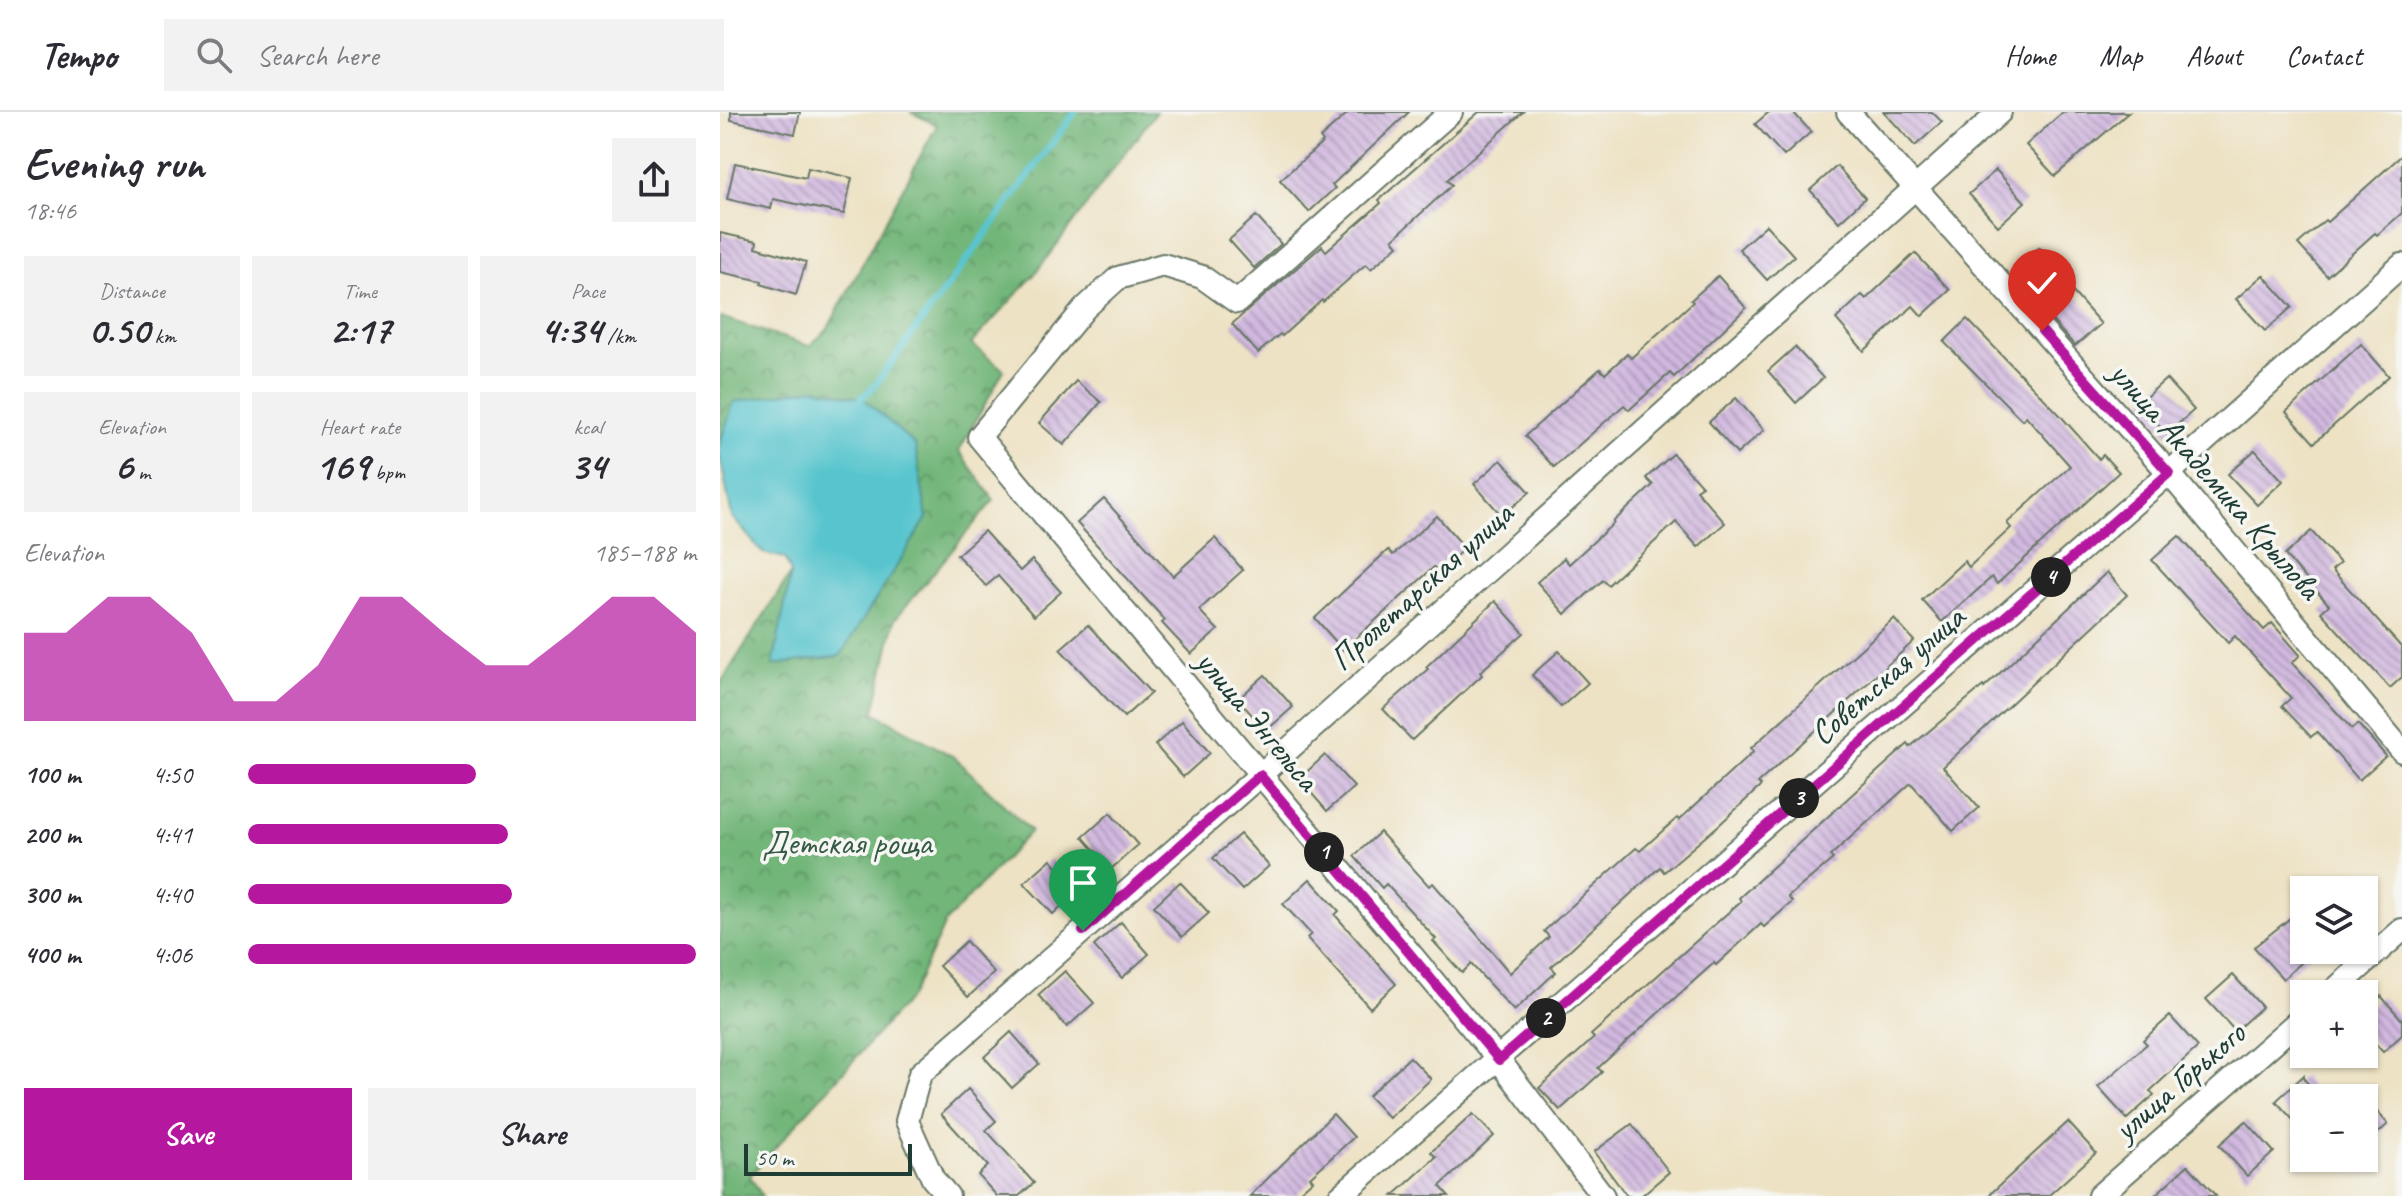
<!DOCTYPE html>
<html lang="en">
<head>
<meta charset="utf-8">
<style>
	:root { --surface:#fff; --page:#f2f2f3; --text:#2b2b33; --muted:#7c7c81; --line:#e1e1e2; --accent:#b5179e }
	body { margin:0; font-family:Caveat,sans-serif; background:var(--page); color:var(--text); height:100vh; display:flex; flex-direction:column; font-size:30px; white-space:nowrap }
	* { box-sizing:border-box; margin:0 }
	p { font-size:26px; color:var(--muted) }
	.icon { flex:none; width:44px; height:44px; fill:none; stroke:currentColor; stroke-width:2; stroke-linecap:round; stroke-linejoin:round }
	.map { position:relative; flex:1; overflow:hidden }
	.drawer { display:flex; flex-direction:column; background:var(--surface); width:720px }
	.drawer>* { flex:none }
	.fabs { position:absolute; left:1570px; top:764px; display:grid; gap:16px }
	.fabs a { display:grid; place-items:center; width:88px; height:88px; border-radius:0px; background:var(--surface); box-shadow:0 2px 6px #0004; font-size:40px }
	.scale { position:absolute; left:24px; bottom:20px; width:168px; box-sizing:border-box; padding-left:8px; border:4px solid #1f3d34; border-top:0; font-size:22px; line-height:28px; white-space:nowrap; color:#1f3d34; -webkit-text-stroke:6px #f6f6f2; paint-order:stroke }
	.pin { position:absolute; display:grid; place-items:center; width:68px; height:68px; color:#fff; margin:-82px -34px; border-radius:50% 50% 50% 0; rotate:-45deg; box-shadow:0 0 8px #0007 }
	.pin .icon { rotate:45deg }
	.km { position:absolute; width:40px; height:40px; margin:-20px; border-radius:50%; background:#222; color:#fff; font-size:22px; line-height:40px; text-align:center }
	.round { display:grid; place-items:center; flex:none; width:84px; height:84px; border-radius:0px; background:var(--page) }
	.head { display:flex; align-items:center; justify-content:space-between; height:136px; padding:0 24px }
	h1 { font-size:44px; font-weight:600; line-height:60px }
	.metrics { display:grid; grid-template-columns:repeat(3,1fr); gap:12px; height:136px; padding:8px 24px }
	.metrics div { display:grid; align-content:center; border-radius:0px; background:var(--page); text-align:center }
	.metrics b { font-size:40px; font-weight:600 }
	.metrics small { font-size:22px; font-weight:400 }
	.metrics p { font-size:22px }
	.chart { height:224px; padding:16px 24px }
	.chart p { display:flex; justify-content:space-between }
	.chart svg { width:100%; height:144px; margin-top:8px; fill:var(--accent); opacity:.7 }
	.action { display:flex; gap:16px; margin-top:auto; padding:16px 24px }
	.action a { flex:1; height:92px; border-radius:0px; background:var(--accent); color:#fff; font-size:32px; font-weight:600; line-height:92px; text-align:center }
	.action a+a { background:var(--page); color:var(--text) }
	ul { padding:0 24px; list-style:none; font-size:26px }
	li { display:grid; grid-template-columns:128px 96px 1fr; align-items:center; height:60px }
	li i { height:20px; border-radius:10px; background:var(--accent) }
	header { display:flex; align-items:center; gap:48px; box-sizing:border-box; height:112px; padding:0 40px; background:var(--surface); border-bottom:2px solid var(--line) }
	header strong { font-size:38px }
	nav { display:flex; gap:44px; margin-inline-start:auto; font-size:28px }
	.search { width:560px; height:72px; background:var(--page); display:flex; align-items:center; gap:20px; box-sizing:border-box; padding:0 28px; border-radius:0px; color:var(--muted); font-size:30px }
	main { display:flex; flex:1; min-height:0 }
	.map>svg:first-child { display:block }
	.forest { fill:url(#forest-crowns); stroke:#487a56; stroke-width:2 }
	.water { fill:#58c5ce; stroke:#3c8181; stroke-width:2 }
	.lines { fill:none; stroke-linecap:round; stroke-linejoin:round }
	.stream { stroke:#58c5ce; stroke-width:7 }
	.building { fill:url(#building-back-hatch) }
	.minor-casing { stroke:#677766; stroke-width:26 }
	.minor { stroke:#fff; stroke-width:22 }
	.route-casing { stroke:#fff; stroke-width:16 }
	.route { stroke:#b5179e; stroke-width:10 }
	.labels { text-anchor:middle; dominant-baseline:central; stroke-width:7; stroke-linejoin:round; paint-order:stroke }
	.street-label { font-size:34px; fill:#1f3d34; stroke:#f6f6f2 }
	.park-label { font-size:34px; fill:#355b46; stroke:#f6f6f2 }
</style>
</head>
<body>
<header>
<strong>Tempo</strong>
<div class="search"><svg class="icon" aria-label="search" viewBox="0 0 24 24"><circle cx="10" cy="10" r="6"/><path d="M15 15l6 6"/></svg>Search here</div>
<nav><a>Home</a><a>Map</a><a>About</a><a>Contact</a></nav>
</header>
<main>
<section class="drawer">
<div class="head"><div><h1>Evening run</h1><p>18:46</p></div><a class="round"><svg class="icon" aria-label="share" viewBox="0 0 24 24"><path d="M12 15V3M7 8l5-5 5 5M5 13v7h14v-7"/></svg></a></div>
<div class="metrics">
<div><p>Distance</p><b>0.50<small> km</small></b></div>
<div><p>Time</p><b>2:17</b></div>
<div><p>Pace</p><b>4:34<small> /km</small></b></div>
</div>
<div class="metrics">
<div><p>Elevation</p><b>6<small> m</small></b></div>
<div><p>Heart rate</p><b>169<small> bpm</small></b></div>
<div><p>kcal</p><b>34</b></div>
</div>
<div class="chart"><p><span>Elevation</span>185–188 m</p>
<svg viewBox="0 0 160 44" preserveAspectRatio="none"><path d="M0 44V17L10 17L20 6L30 6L40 17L50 38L60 38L70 27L80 6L90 6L100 17L110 27L120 27L130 17L140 6L150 6L160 17V44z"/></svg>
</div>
<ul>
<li><b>100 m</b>4:50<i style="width:51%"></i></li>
<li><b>200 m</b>4:41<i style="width:58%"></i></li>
<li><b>300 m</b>4:40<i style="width:59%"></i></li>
<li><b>400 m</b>4:06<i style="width:100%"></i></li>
</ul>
<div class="action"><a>Save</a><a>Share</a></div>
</section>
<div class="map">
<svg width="1682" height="1084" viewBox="0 0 1682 1084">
	<defs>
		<pattern id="forest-crowns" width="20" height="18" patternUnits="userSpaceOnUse" patternTransform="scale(2)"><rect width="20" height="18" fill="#72b679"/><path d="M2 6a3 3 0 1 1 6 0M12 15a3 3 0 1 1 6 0" fill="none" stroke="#5d9564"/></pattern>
		<pattern id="building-back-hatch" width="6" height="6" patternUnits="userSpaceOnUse" patternTransform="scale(2)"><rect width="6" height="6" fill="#d1b8df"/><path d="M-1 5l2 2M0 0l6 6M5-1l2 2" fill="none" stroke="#a997b6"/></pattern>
	</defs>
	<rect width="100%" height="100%" fill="#f6f6f2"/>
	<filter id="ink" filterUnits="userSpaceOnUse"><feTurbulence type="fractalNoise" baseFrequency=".0125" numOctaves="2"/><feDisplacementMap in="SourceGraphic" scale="16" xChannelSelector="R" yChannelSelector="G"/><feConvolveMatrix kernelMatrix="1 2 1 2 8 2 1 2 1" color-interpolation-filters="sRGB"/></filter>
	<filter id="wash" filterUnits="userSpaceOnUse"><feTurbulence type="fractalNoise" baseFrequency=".006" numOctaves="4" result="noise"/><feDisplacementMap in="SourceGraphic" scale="32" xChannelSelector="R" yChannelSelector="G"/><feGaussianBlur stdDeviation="1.8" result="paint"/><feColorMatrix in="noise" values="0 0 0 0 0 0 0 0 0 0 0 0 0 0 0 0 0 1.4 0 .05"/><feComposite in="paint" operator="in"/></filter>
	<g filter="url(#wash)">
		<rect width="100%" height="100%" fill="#ede2c4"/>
		<path class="forest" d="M 190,0 L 436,0 L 314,163 L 251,232 L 284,258 L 239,339 L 274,388 L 175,507 L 154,600 L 234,645 L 311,719 L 225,811 L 191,884 L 30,1064 L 42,1084 L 0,1084 L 0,572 L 71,461 L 53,553 L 120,544 L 15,290 L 0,330 L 0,205 L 89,234 L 107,218 L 217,13 Z"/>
		<path class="water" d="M 95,276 L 144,287 L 195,333 L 207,406 L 120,544 L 53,553 L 71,461 L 65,446 L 43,441 L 12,405 L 0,345 L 0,330 L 14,290 Z"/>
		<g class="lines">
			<path class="stream" d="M 136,292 L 156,272 L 355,0"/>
		</g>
		<g id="blocks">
			<g class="building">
				<path d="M 11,0 L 80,0 L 75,22 L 11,8 Z"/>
				<path d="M 629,0 L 689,0 L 612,73 L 615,76 L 589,100 L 560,68 L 603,30 L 600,26 Z"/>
				<path d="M 759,0 L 803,0 L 727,68 L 732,73 L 673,127 L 678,133 L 651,157 L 646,152 L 603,190 L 602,188 L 562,224 L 560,222 L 538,241 L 512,212 L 602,134 L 606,139 L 661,91 L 659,88 Z"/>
				<path d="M 1049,0 L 1073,0 L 1091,20 L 1064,44 L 1035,12 Z"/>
				<path d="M 1164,0 L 1212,0 L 1222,10 L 1195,34 Z"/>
				<path d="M 1343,0 L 1409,0 L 1335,64 L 1306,33 Z"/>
				<path d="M 1682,43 L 1682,101 L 1657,123 L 1655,121 L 1607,164 L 1578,132 L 1605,108 L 1607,110 Z"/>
				<path d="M 15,51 L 86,66 L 88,56 L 132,66 L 124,102 L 53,87 L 51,97 L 7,87 Z"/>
				<path d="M 1117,54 L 1145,86 L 1119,110 L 1090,78 Z"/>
				<path d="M 1276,58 L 1305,90 L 1278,114 L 1249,82 Z"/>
				<path d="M 536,104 L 561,132 L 534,156 L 509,128 Z"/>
				<path d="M 1046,113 L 1074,144 L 1047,168 L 1019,137 Z"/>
				<path d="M 0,121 L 37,129 L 36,135 L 86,150 L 76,183 L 41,172 L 42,169 L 0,160 Z"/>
				<path d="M 1319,135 L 1339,157 L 1335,160 L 1381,212 L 1355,234 L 1327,203 L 1330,200 L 1294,160 Z"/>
				<path d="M 1195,141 L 1230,178 L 1202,204 L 1193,194 L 1144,239 L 1116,207 L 1142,183 L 1146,187 Z"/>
				<path d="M 1543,163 L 1572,195 L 1545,219 L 1516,187 Z"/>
				<path d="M 998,164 L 1026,196 L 954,265 L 950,261 L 909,298 L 904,293 L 834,355 L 805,324 L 880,257 L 885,262 L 907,242 L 911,246 L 973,190 L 971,188 Z"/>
				<path d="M 1247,207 L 1339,302 L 1379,347 L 1383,343 L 1399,360 L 1277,472 L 1272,465 L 1222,510 L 1202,488 L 1244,449 L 1249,455 L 1291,416 L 1287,411 L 1350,354 L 1306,304 L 1302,308 L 1224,230 Z"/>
				<path d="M 1641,232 L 1669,264 L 1594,331 L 1566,300 Z"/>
				<path d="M 1075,235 L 1103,266 L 1076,291 L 1048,259 Z"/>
				<path d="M 1446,267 L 1474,298 L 1447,322 L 1419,291 Z"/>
				<path d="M 356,269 L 381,290 L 344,333 L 319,311 Z"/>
				<path d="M 1016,286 L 1044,318 L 1017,342 L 989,310 Z"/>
				<path d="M 1535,338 L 1563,369 L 1537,393 L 1508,362 Z"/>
				<path d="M 953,342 L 982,374 L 976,378 L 1005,411 L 978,435 L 956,410 L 888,473 L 883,468 L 845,502 L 817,470 L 844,446 L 849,452 L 894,411 L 893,410 L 933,373 L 926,366 Z"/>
				<path d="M 781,348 L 810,380 L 782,404 L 754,372 Z"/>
				<path d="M 384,387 L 453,464 L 495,426 L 523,458 L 479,498 L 498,518 L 471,542 L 442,511 L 445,508 L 357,411 Z"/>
				<path d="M 717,404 L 745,436 L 718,460 L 714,455 L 623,538 L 595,506 L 668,438 L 673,443 Z"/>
				<path d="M 264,419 L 300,459 L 312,448 L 341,480 L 314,504 L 278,464 L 266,474 L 237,443 Z"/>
				<path d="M 1591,419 L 1620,451 L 1612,458 L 1682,536 L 1682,565 L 1670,576 L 1601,500 L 1609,493 L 1565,443 Z"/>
				<path d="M 1459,424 L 1544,518 L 1552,511 L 1580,543 L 1572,551 L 1632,617 L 1638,612 L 1666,644 L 1639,668 L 1597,620 L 1591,625 L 1562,594 L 1571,586 L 1515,524 L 1508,531 L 1432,448 Z"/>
				<path d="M 1387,460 L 1407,483 L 1223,655 L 1259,696 L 1233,719 L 1191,671 L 1110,744 L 1113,747 L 1068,785 L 1072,790 L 1044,815 L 1041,812 L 996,853 L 994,851 L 936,903 L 878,956 L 882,960 L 840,998 L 819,976 L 874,926 L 871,923 L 1021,789 L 1019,786 L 1138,677 L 1188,632 L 1190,635 L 1263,574 L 1264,576 Z"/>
				<path d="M 775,489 L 804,521 L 760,560 L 762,563 L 692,628 L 663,597 L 708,557 L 706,555 Z"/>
				<path d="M 1174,507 L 1194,529 L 1038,671 L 1041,674 L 999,713 L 944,760 L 940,755 L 831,855 L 836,860 L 794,899 L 751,852 L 742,861 L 713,829 L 716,827 L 666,772 L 662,776 L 634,744 L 660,720 L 709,774 L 713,771 L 790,861 L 829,825 L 824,819 L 916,736 L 920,739 L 957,706 L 959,708 L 1034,639 L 1031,636 Z"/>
				<path d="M 368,513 L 431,581 L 404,605 L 340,537 Z"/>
				<path d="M 839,539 L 868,571 L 841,595 L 812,563 Z"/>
				<path d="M 545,563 L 573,595 L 546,619 L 518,587 Z"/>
				<path d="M 462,609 L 490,641 L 463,665 L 435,633 Z"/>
				<path d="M 605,643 L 634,675 L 607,699 L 579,667 Z"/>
				<path d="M 390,701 L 418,733 L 391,757 L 363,725 Z"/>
				<path d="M 520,722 L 549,754 L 522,778 L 493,746 Z"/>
				<path d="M 331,747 L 359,778 L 333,802 L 304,771 Z"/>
				<path d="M 590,767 L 619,799 L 615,803 L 676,872 L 650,896 L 587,826 L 591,822 L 563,792 Z"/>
				<path d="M 460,770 L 489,801 L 462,825 L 434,794 Z"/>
				<path d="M 1584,795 L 1584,838 L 1590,843 L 1563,867 L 1534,835 Z"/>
				<path d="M 401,810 L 429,842 L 402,866 L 374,834 Z"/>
				<path d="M 246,829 L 274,861 L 248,885 L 219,854 Z"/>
				<path d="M 345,859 L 374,891 L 347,915 L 318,883 Z"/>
				<path d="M 1513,863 L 1542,895 L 1515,919 L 1486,887 Z"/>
				<path d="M 1661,884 L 1682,908 L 1682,923 L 1663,940 L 1644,919 L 1644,900 Z"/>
				<path d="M 1450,904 L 1478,935 L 1430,979 L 1434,983 L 1407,1007 L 1378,975 L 1427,932 L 1423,928 Z"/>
				<path d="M 291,920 L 319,952 L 292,976 L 264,945 Z"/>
				<path d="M 690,945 L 711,967 L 669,1006 L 648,984 Z"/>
				<path d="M 1584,963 L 1584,967 L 1601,986 L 1584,986 L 1584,1020 L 1556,989 Z"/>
				<path d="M 248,977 L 276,1009 L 266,1018 L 314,1071 L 299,1084 L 277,1084 L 258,1063 L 268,1054 L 221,1002 Z"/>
				<path d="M 1644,985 L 1668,1012 L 1644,1034 Z"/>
				<path d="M 613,1002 L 634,1025 L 590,1065 L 593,1068 L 575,1084 L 530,1084 Z"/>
				<path d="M 753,1002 L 774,1024 L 720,1074 L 729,1084 L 673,1084 L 716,1045 L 711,1040 Z"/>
				<path d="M 1526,1009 L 1554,1040 L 1527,1064 L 1499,1033 Z"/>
				<path d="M 1348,1010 L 1376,1041 L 1328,1084 L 1268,1084 Z"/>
				<path d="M 912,1012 L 949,1060 L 921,1084 L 907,1084 L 874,1040 Z"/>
				<path d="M 1468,1053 L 1496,1084 L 1434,1084 Z"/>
			</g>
		</g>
	</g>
	<g filter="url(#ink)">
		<use href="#blocks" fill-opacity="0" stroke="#677766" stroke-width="2"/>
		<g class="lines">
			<g class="minor-casing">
				<g id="minor">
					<path d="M 731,0 L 517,190 L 482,165 L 443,153 L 398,166 L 365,196 L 259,325 L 779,948 L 883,1084"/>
					<path d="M 1128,0 L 1449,361 L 1682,639"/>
					<path d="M 1610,882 L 1682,818"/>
					<path d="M 228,1084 L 213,1067 L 187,1009 L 200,962 L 540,663 L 1280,0"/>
					<path d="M 620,1084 L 1449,361 L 1682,153"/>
					<path d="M 1379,1084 L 1584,904"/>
				</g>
			</g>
			<use href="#minor" class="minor"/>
		</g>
	</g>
	<g class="lines" filter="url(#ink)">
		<g class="route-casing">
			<path id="route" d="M 363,819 L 540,663 L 779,948 L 1449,361 L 1322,219"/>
		</g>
		<use href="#route" class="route"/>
	</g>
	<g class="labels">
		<g class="street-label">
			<text transform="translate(1496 368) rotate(49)">улица Академика Крылова</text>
			<text transform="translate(701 474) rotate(-42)">Пролетарская улица</text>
			<text transform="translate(1167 563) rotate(-41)">Советская улица</text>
			<text transform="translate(538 608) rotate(50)">улица Энгельса</text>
			<text transform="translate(1459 969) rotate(-41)">улица Горького</text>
		</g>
		<g class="park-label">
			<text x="127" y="730">Детская роща</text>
		</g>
	</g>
</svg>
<div class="fabs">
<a><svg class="icon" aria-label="layers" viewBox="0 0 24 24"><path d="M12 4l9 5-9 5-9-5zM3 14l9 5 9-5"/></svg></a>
<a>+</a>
<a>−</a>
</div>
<div class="scale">50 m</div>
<div class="pin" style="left:363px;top:819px;background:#1e9e55"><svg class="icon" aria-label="arrive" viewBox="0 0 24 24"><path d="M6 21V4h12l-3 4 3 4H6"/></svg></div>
<div class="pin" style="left:1322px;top:219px;background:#d93025"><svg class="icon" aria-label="check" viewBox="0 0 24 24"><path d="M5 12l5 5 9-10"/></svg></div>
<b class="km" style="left:604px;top:740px">1</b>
<b class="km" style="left:826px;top:906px">2</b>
<b class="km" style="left:1079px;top:686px">3</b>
<b class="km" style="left:1331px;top:465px">4</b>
</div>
</main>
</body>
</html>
